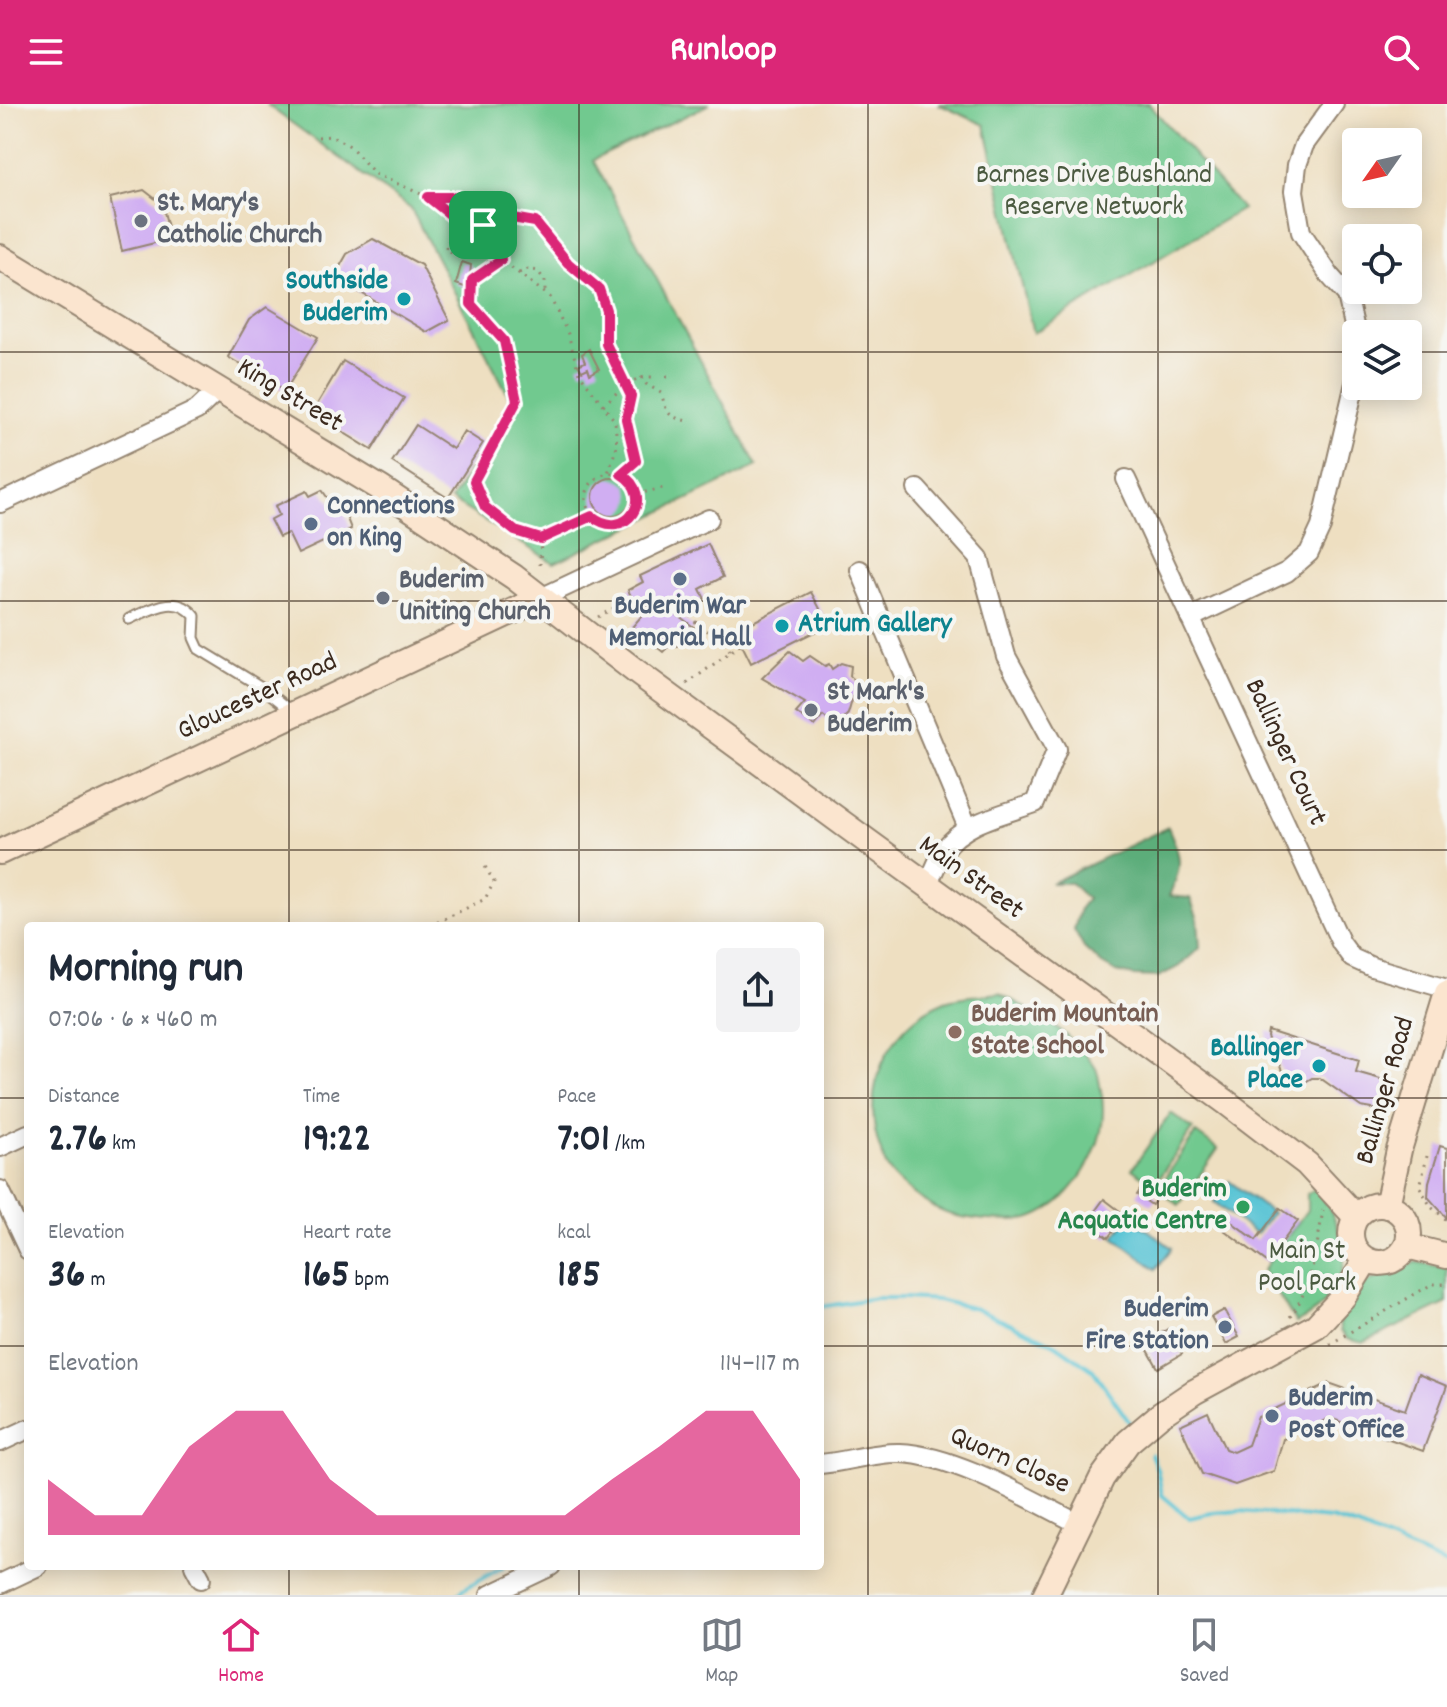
<!DOCTYPE html>
<html lang="en">
<head>
<meta charset="utf-8">
<style>
	:root { --surface:#fff; --page:#f2f2f3; --text:#1f2937; --muted:#747a83; --line:#e0e1e3; --accent:#db2777 }
	body { margin:0; font-family:Dekko,sans-serif; background:var(--page); color:var(--text); height:100vh; display:flex; flex-direction:column; font-size:30px; white-space:nowrap }
	* { box-sizing:border-box; margin:0 }
	p { font-size:26px; color:var(--muted) }
	.icon { flex:none; width:44px; height:44px; fill:none; stroke:currentColor; stroke-width:2; stroke-linecap:round; stroke-linejoin:round }
	.map { position:relative; flex:1; overflow:hidden }
	.side { position:absolute; left:24px; top:818px; width:800px; height:648px; display:flex; flex-direction:column; background:var(--surface); border-radius:8px; box-shadow:0 4px 20px #0003 }
	.side>* { flex:none }
	.needle { width:52px; rotate:236deg }
	.tools { position:absolute; left:1342px; top:24px; display:grid; gap:16px }
	.tools a { display:grid; place-items:center; width:80px; height:80px; border-radius:8px; background:var(--surface); box-shadow:0 4px 20px #0003; font-size:40px }
	.pin { position:absolute; display:grid; place-items:center; width:68px; height:68px; color:#fff; margin:-34px; border-radius:16px; box-shadow:0 4px 12px #0006 }
	.round { display:grid; place-items:center; flex:none; width:84px; height:84px; border-radius:8px; background:var(--page) }
	.overview { display:flex; align-items:center; justify-content:space-between; height:136px; padding:0 24px }
	h1 { font-size:44px; font-weight:700; line-height:60px }
	.stats { display:grid; grid-template-columns:repeat(3,1fr); gap:12px; height:136px; padding:8px 24px }
	.stats div { display:grid; align-content:center }
	.stats b { font-size:40px; font-weight:700 }
	.stats small { font-size:22px; font-weight:400 }
	.stats p { font-size:22px }
	.chart { height:224px; padding:16px 24px }
	.chart p { display:flex; justify-content:space-between }
	.chart svg { width:100%; height:144px; margin-top:8px; fill:var(--accent); opacity:.7 }
	header { display:flex; justify-content:space-between; align-items:center; height:104px; padding:0 24px; background:var(--accent); color:#fff; font-size:36px; font-weight:700 }
	.menu { display:flex; justify-content:space-around; align-items:center; height:112px; border-top:2px solid var(--line); background:var(--surface); font-size:22px; color:var(--muted) }
	.menu a { display:grid; justify-items:center; gap:4px }
	.menu .active { color:var(--accent) }
	.map>svg:first-child { display:block }
	.green { fill:#71c98f; stroke:#567a56; stroke-width:2 }
	.forest { fill:#5cad7a; stroke:#4c6c4c; stroke-width:2 }
	.water { fill:#5bc5d5; stroke:#4b787a; stroke-width:2 }
	.lines { fill:none; stroke-linecap:round; stroke-linejoin:round }
	.stream { stroke:#5bc5d5; stroke-width:4 }
	.building { fill:#d0aef2 }
	.lane-casing { stroke:#948470; stroke-width:13 }
	.street-casing { stroke:#948470; stroke-width:22 }
	.secondary-casing { stroke:#948470; stroke-width:28 }
	.path { stroke:#948470; stroke-width:3; stroke-dasharray:2 6; stroke-linecap:butt }
	.lane { stroke:#fff; stroke-width:9 }
	.street { stroke:#fff; stroke-width:18 }
	.secondary { stroke:#fbe5cf; stroke-width:24 }
	.route-casing { stroke:#fff; stroke-width:16 }
	.route { stroke:#db2777; stroke-width:10 }
	.grid { fill:none; stroke:#3b2a1e; stroke-width:2; stroke-opacity:0.55 }
	.worship-dot { fill:#6b7280; stroke:#f6f6f2; stroke-width:3 }
	.culture-dot { fill:#0f9aa8; stroke:#f6f6f2; stroke-width:3 }
	.service-dot { fill:#5c6f8a; stroke:#f6f6f2; stroke-width:3 }
	.education-dot { fill:#8d6e63; stroke:#f6f6f2; stroke-width:3 }
	.leisure-dot { fill:#2e9e5b; stroke:#f6f6f2; stroke-width:3 }
	.labels { text-anchor:middle; dominant-baseline:central; stroke-width:8; stroke-linejoin:round; paint-order:stroke }
	.park-label { font-size:28px; fill:#4b5a40; stroke:#f6f6f2 }
	.worship-label { font-size:28px; font-weight:bold; fill:#5b616d; stroke:#f6f6f2; text-anchor:start }
	.culture-label { font-size:28px; font-weight:bold; fill:#0d838f; stroke:#f6f6f2; text-anchor:end }
	.street-label { font-size:28px; fill:#3b2a1e; stroke:#f6f6f2 }
	.service-label { font-size:28px; font-weight:bold; fill:#4e5e75; stroke:#f6f6f2; text-anchor:start }
	.education-label { font-size:28px; font-weight:bold; fill:#785e54; stroke:#f6f6f2; text-anchor:start }
	.leisure-label { font-size:28px; font-weight:bold; fill:#27864d; stroke:#f6f6f2; text-anchor:end }
</style>
</head>
<body>
<header><svg class="icon" aria-label="menu" viewBox="0 0 24 24"><path d="M4 6h16M4 12h16M4 18h16"/></svg>Runloop<svg class="icon" aria-label="search" viewBox="0 0 24 24"><circle cx="10" cy="10" r="6"/><path d="M15 15l6 6"/></svg></header>
<div class="map">
<svg width="1447" height="1491" viewBox="0 0 1447 1491">
	<rect width="100%" height="100%" fill="#f6f6f2"/>
	<filter id="ink" filterUnits="userSpaceOnUse"><feTurbulence type="fractalNoise" baseFrequency=".0125" numOctaves="2"/><feDisplacementMap in="SourceGraphic" scale="16" xChannelSelector="R" yChannelSelector="G"/><feConvolveMatrix kernelMatrix="1 2 1 2 8 2 1 2 1" color-interpolation-filters="sRGB"/></filter>
	<filter id="wash" filterUnits="userSpaceOnUse"><feTurbulence type="fractalNoise" baseFrequency=".006" numOctaves="4" result="noise"/><feDisplacementMap in="SourceGraphic" scale="32" xChannelSelector="R" yChannelSelector="G"/><feGaussianBlur stdDeviation="1.8" result="paint"/><feColorMatrix in="noise" values="0 0 0 0 0 0 0 0 0 0 0 0 0 0 0 0 0 1.4 0 .05"/><feComposite in="paint" operator="in"/></filter>
	<g filter="url(#wash)">
		<rect width="100%" height="100%" fill="#eedfc1"/>
		<g class="green">
			<path d="M 710,0 L 593,56 L 757,362 L 554,459 L 451,396 L 512,298 L 411,105 L 267,1 Z"/>
			<path d="M 938,0 L 1149,0 L 1242,105 L 1033,229 L 985,21 Z"/>
			<path d="M 999,889 C 1034,908 1072,929 1095,963 C 1099,969 1099,979 1101,986 C 1109,1026 1092,1062 1066,1091 C 1058,1100 1043,1110 1031,1114 C 1014,1120 963,1115 946,1109 C 930,1103 897,1080 888,1065 C 885,1061 883,1054 881,1048 C 859,990 885,921 945,897 C 961,891 982,892 999,889 Z"/>
			<path d="M 1171,1009 L 1193,1025 L 1154,1081 L 1132,1065 Z"/>
			<path d="M 1196,1029 L 1218,1045 L 1179,1101 L 1157,1085 Z"/>
			<path d="M 1316,1084 C 1354,1137 1359,1187 1296,1219 L 1263,1166 L 1307,1106 L 1307,1090 Z"/>
			<path d="M 1417,1158 L 1447,1164 L 1447,1199 L 1363,1239 L 1347,1235 L 1340,1227 L 1339,1210 L 1364,1179 Z"/>
		</g>
		<path class="forest" d="M 1168,723 C 1181,753 1184,761 1169,792 L 1190,794 L 1198,815 L 1200,844 L 1178,863 L 1158,873 L 1134,872 L 1116,868 L 1102,860 L 1084,844 L 1074,826 L 1080,804 L 1087,795 L 1071,779 L 1051,779 Z"/>
		<g class="water">
			<path d="M 1229,1077 L 1272,1109 L 1256,1130 L 1214,1098 Z"/>
			<path d="M 1129,1112 L 1172,1144 L 1156,1165 L 1114,1133 Z"/>
		</g>
		<g class="lines">
			<g class="stream">
				<path d="M 820,1203 L 876,1194 L 905,1194 L 938,1196 L 976,1205 L 1055,1240 L 1093,1266 L 1130,1319"/>
				<path d="M 1151,1350 L 1157,1365 L 1162,1391 L 1189,1414 L 1212,1409 L 1240,1407 L 1331,1415 L 1358,1423 L 1447,1461"/>
				<path d="M 458,1491 L 462,1486 L 504,1462"/>
			</g>
		</g>
		<g id="blocks">
			<g class="building">
				<path d="M 144,86 L 162,100 L 171,135 L 122,147 L 110,94 Z"/>
				<path d="M 373,135 L 421,161 L 449,216 L 427,228 L 334,173 L 347,150 Z"/>
				<path d="M 462,158 L 471,161 L 470,173 L 473,174 L 470,185 L 456,180 Z"/>
				<path d="M 267,203 L 318,233 L 285,287 L 228,253 L 249,216 Z"/>
				<path d="M 589,245 L 599,265 L 590,270 L 588,264 L 582,267 L 578,261 L 585,258 L 582,250 Z"/>
				<path d="M 343,257 L 404,294 L 372,346 L 312,309 Z"/>
				<path d="M 416,321 L 453,345 L 464,327 L 483,339 L 448,394 L 392,358 Z"/>
				<circle cx="612" cy="393" r="19"/>
				<path d="M 322,386 L 334,403 L 339,401 L 342,407 L 344,407 L 351,425 L 298,450 L 288,429 L 279,433 L 270,416 L 279,411 L 275,402 L 307,387 L 310,392 Z"/>
				<path d="M 708,440 L 723,473 L 700,485 L 705,495 L 675,509 L 695,524 L 681,531 L 677,542 L 673,538 L 663,548 L 632,523 L 652,500 L 638,507 L 628,486 L 643,478 L 640,472 Z"/>
				<path d="M 811,488 L 825,514 L 812,521 L 816,527 L 751,559 L 737,531 L 751,524 L 749,520 Z"/>
				<path d="M 790,547 L 803,557 L 810,552 L 825,562 L 829,560 L 832,565 L 841,559 L 851,562 L 850,572 L 862,583 L 860,588 L 855,586 L 848,610 L 836,622 L 823,612 L 815,622 L 796,609 L 805,599 L 762,574 Z"/>
				<path d="M 1268,927 L 1359,956 L 1356,968 L 1398,980 L 1392,1005 L 1384,1007 L 1361,1003 L 1320,974 L 1312,974 L 1300,981 L 1286,976 L 1267,933 Z"/>
				<path d="M 1440,1042 L 1447,1044 L 1447,1114 L 1428,1093 L 1429,1078 Z"/>
				<path d="M 1142,1083 L 1157,1093 L 1152,1101 L 1137,1091 Z"/>
				<path d="M 1104,1095 L 1125,1111 L 1108,1134 L 1087,1118 Z"/>
				<path d="M 1280,1104 L 1298,1117 L 1267,1158 L 1216,1120 L 1222,1111 L 1256,1136 Z"/>
				<path d="M 1224,1206 L 1239,1233 L 1226,1240 L 1211,1213 Z"/>
				<path d="M 1168,1225 L 1182,1250 L 1158,1264 L 1144,1239 Z"/>
				<path d="M 1418,1270 L 1447,1282 L 1423,1347 L 1330,1314 L 1283,1335 L 1274,1367 L 1235,1381 L 1202,1370 L 1180,1321 L 1208,1308 L 1225,1345 L 1233,1348 L 1248,1341 L 1258,1313 L 1329,1279 L 1405,1306 Z"/>
			</g>
		</g>
	</g>
	<g filter="url(#ink)">
		<use href="#blocks" fill-opacity="0" stroke="#948470" stroke-width="2"/>
		<g class="lines">
			<g class="lane-casing">
				<path id="lane" d="M 129,515 C 152,505 176,489 195,512 L 194,534 L 199,545 L 263,584 L 293,608"/>
			</g>
			<g class="street-casing">
				<g id="street">
					<path d="M 1334,0 L 1304,41 L 1297,61 L 1294,87 L 1301,128 L 1330,172 L 1347,191 L 1356,230"/>
					<path d="M 1126,375 L 1341,839 L 1352,854 L 1372,863 L 1447,885"/>
					<path d="M 917,385 L 979,454 L 1006,552 L 1057,645 L 1035,699 C 1005,710 963,718 944,746 C 938,756 933,770 927,781"/>
					<path d="M 0,399 L 197,306 L 218,286"/>
					<path d="M 860,466 L 968,724"/>
					<path d="M 541,494 L 709,415"/>
					<path d="M 1190,514 L 1287,468 L 1309,449 L 1321,423 L 1356,275"/>
					<path d="M 0,1043 L 28,1030"/>
					<path d="M 0,1086 L 28,1146"/>
					<path d="M 0,1338 L 28,1325"/>
					<path d="M 820,1360 C 846,1358 874,1348 900,1349 C 955,1351 1029,1395 1079,1420"/>
					<path d="M 194,1462 L 201,1475"/>
					<path d="M 0,1480 L 38,1462"/>
					<path d="M 490,1491 L 551,1462"/>
				</g>
			</g>
			<g class="secondary-casing">
				<g id="secondary">
					<path d="M 0,153 L 380,384 L 514,473 L 638,569 L 845,721 L 1226,998 L 1307,1060 L 1356,1113"/>
					<path d="M 0,748 L 541,494"/>
					<circle cx="1380" cy="1130" r="29"/>
					<path d="M 1387,1102 L 1399,1046 L 1447,889"/>
					<path d="M 1407,1142 L 1447,1152"/>
					<path d="M 1045,1491 L 1102,1374 L 1128,1338 L 1160,1311 L 1194,1288 L 1316,1222 L 1344,1192 L 1366,1156"/>
				</g>
			</g>
			<g class="path">
				<path d="M 318,33 L 332,32 L 350,42 L 375,70 L 428,93 L 458,93 L 470,101 L 501,112 L 535,118 L 568,159 L 599,185 L 606,206 L 606,240 L 631,292 L 626,315 L 636,357 L 621,370"/>
				<path d="M 428,93 L 453,113 L 483,121 L 488,128 L 478,133 L 451,134 L 445,145 L 456,151 L 489,144 L 501,156"/>
				<path d="M 501,113 L 497,129 L 501,156"/>
				<path d="M 519,169 L 528,165 L 538,167 L 545,177 L 545,189"/>
				<path d="M 641,273 L 646,280 L 661,289 C 668,311 666,312 691,318"/>
				<path d="M 666,273 L 671,273"/>
				<path d="M 603,301 C 620,287 628,273 652,273"/>
				<circle cx="612" cy="395" r="26"/>
				<path d="M 637,390 L 667,383"/>
				<path d="M 541,435 L 515,427 L 485,403 L 474,377 L 517,297 L 509,252 L 504,237 L 471,200 L 472,176 L 501,156 L 550,193 L 568,230 L 579,269 L 615,317 L 617,342 L 608,369"/>
				<path d="M 540,461 L 541,435 L 590,413"/>
				<path d="M 686,504 L 701,526 L 718,528 L 731,548"/>
				<path d="M 598,513 L 631,494"/>
				<path d="M 687,580 L 741,540"/>
				<path d="M 430,822 L 485,795 L 494,778 L 483,759"/>
				<path d="M 1427,1052 L 1420,1083 L 1431,1103 L 1447,1116"/>
				<path d="M 1290,1213 C 1312,1184 1317,1141 1323,1106"/>
				<path d="M 1330,1240 L 1432,1180 L 1447,1180"/>
			</g>
			<use href="#lane" class="lane"/>
			<use href="#street" class="street"/>
			<use href="#secondary" class="secondary"/>
		</g>
	</g>
	<g class="lines" filter="url(#ink)">
		<g class="route-casing">
			<path id="route" d="M 428,93 L 458,93 L 470,101 L 501,112 L 535,118 L 568,159 L 599,185 L 606,206 L 606,240 L 631,292 L 626,315 L 636,357 L 621,370 C 657,392 626,439 592,412 L 541,435 L 515,427 L 485,403 L 474,377 L 517,297 L 504,237 L 471,200 L 472,176 L 501,156 L 497,129 L 488,128 L 483,121 L 453,113 Z"/>
		</g>
		<use href="#route" class="route"/>
	</g>
	<path class="grid" d="M 289,0 L 289,822M 579,0 L 579,822M 868,0 L 868,1491M 1158,0 L 1158,1491M 0,248 L 1356,248M 1408,248 L 1447,248M 0,497 L 1447,497M 0,746 L 1447,746M 0,994 L 28,994M 820,994 L 1447,994M 0,1242 L 28,1242M 820,1242 L 1447,1242M 289,1462 L 289,1491M 579,1462 L 579,1491"/>
	<g class="worship-dot">
		<circle cx="141" cy="117" r="8"/>
		<circle cx="383" cy="494" r="8"/>
		<circle cx="811" cy="606" r="8"/>
	</g>
	<g class="culture-dot">
		<circle cx="404" cy="195" r="8"/>
		<circle cx="782" cy="522" r="8"/>
		<circle cx="1319" cy="962" r="8"/>
	</g>
	<g class="service-dot">
		<circle cx="311" cy="420" r="8"/>
		<circle cx="680" cy="475" r="8"/>
		<circle cx="1225" cy="1223" r="8"/>
		<circle cx="1272" cy="1312" r="8"/>
	</g>
	<circle class="education-dot" cx="955" cy="928" r="8"/>
	<circle class="leisure-dot" cx="1243" cy="1103" r="8"/>
	<g class="labels">
		<g class="park-label">
			<text x="1094" y="73">Barnes Drive Bushland<tspan x="1094" dy="32">Reserve Network</tspan></text>
			<text x="1307" y="1149">Main St<tspan x="1307" dy="32">Pool Park</tspan></text>
		</g>
		<g class="worship-label">
			<text x="157" y="101">St. Mary's<tspan x="157" dy="32">Catholic Church</tspan></text>
			<text x="399" y="478">Buderim<tspan x="399" dy="32">Uniting Church</tspan></text>
			<text x="827" y="590">St Mark's<tspan x="827" dy="32">Buderim</tspan></text>
		</g>
		<g class="culture-label">
			<text x="388" y="179">Southside<tspan x="388" dy="32">Buderim</tspan></text>
			<text x="798" y="522" text-anchor="start">Atrium Gallery</text>
			<text x="1303" y="946">Ballinger<tspan x="1303" dy="32">Place</tspan></text>
		</g>
		<g class="street-label">
			<text transform="translate(289 293) rotate(31)">King Street</text>
			<text transform="translate(258 594) rotate(-25)">Gloucester Road</text>
			<text transform="translate(1284 649) rotate(65)">Ballinger Court</text>
			<text transform="translate(970 775) rotate(36)">Main Street</text>
			<text transform="translate(1387 987) rotate(-74)">Ballinger Road</text>
			<text transform="translate(1009 1358) rotate(24)">Quorn Close</text>
		</g>
		<g class="service-label">
			<text x="327" y="404">Connections<tspan x="327" dy="32">on King</tspan></text>
			<text x="680" y="504" text-anchor="middle">Buderim War<tspan x="680" dy="32">Memorial Hall</tspan></text>
			<text x="1209" y="1207" text-anchor="end">Buderim<tspan x="1209" dy="32">Fire Station</tspan></text>
			<text x="1288" y="1296">Buderim<tspan x="1288" dy="32">Post Office</tspan></text>
		</g>
		<g class="education-label">
			<text x="971" y="912">Buderim Mountain<tspan x="971" dy="32">State School</tspan></text>
		</g>
		<g class="leisure-label">
			<text x="1227" y="1087">Buderim<tspan x="1227" dy="32">Acquatic Centre</tspan></text>
		</g>
	</g>
</svg>
<div class="tools">
<a><svg class="needle" viewBox="-14 -14 28 28"><path d="M0-13l5 13h-10z" fill="#e53935"/><path d="M0 13l5-13h-10z" fill="#747a83"/></svg></a>
<a><svg class="icon" aria-label="locate" viewBox="0 0 24 24"><circle cx="12" cy="12" r="6"/><path d="M12 2v4M12 18v4M2 12h4M18 12h4"/></svg></a>
<a><svg class="icon" aria-label="layers" viewBox="0 0 24 24"><path d="M12 4l9 5-9 5-9-5zM3 14l9 5 9-5"/></svg></a>
</div>
<div class="pin" style="left:483px;top:121px;background:#1e9e55"><svg class="icon" aria-label="arrive" viewBox="0 0 24 24"><path d="M6 21V4h12l-3 4 3 4H6"/></svg></div>
<section class="side">
<div class="overview"><div><h1>Morning run</h1><p>07:06 · 6 × 460 m</p></div><a class="round"><svg class="icon" aria-label="share" viewBox="0 0 24 24"><path d="M12 15V3M7 8l5-5 5 5M5 13v7h14v-7"/></svg></a></div>
<div class="stats">
<div><p>Distance</p><b>2.76<small> km</small></b></div>
<div><p>Time</p><b>19:22</b></div>
<div><p>Pace</p><b>7:01<small> /km</small></b></div>
</div>
<div class="stats">
<div><p>Elevation</p><b>36<small> m</small></b></div>
<div><p>Heart rate</p><b>165<small> bpm</small></b></div>
<div><p>kcal</p><b>185</b></div>
</div>
<div class="chart"><p><span>Elevation</span>114–117 m</p>
<svg viewBox="0 0 160 44" preserveAspectRatio="none"><path d="M0 44V27L10 38L20 38L30 17L40 6L50 6L60 27L70 38L80 38L90 38L100 38L110 38L120 27L130 17L140 6L150 6L160 27V44z"/></svg>
</div>
</section>
</div>
<nav class="menu">
<a class="active"><svg class="icon" aria-label="home" viewBox="0 0 24 24"><path d="M3 11l9-7 9 7M6 9v11h12V9"/></svg>Home</a>
<a><svg class="icon" aria-label="map" viewBox="0 0 24 24"><path d="M3 6l6-2 6 2 6-2v14l-6 2-6-2-6 2zM9 4v14M15 6v14"/></svg>Map</a>
<a><svg class="icon" aria-label="saved" viewBox="0 0 24 24"><path d="M7 4h10v16l-5-4-5 4z"/></svg>Saved</a>
</nav>
</body>
</html>
